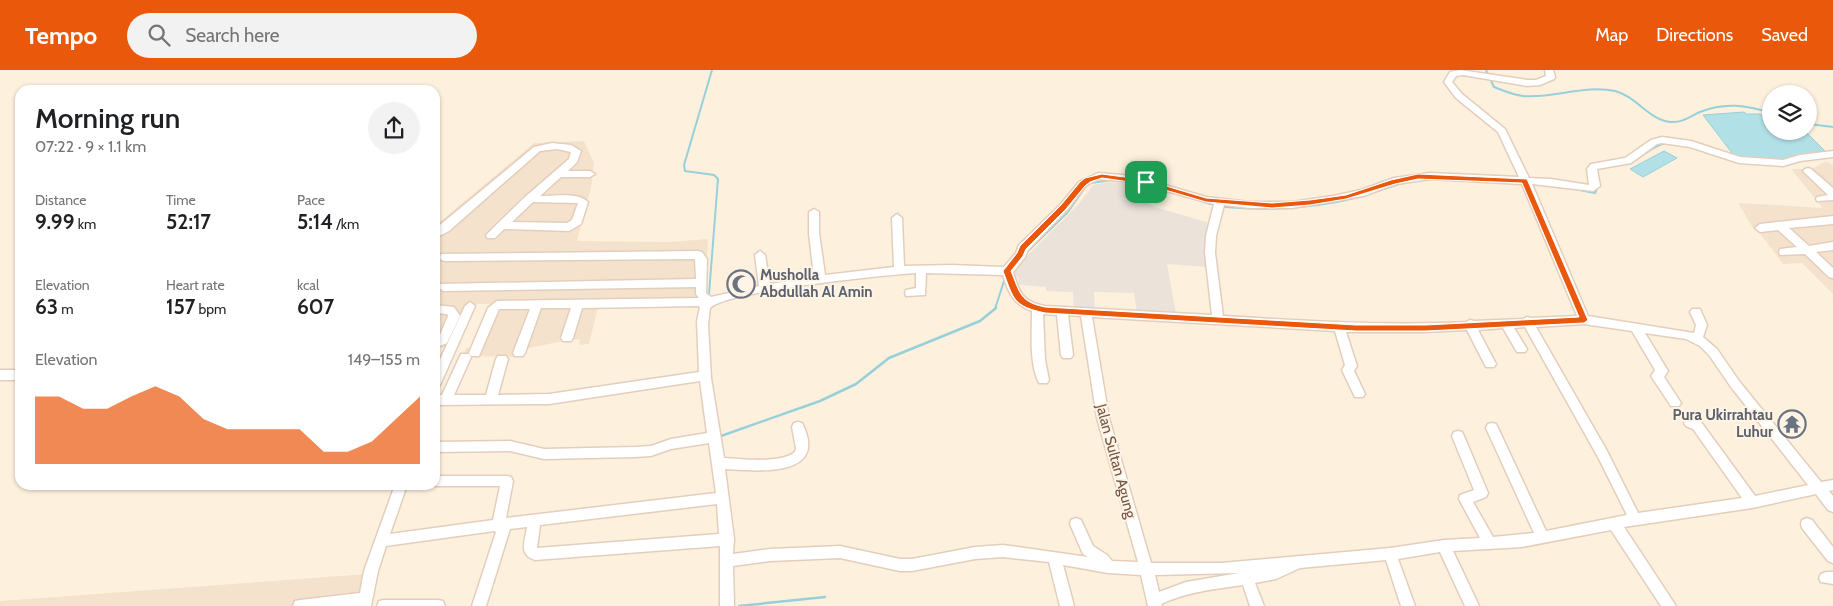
<!DOCTYPE html>
<html lang="en">
<head>
<meta charset="utf-8">
<style>
	:root { --surface:#fff; --page:#f2f2f2; --text:#202124; --muted:#757577; --accent:#ea580c }
	body { margin:0; font-family:Cabin,sans-serif; background:var(--page); color:var(--text); height:100vh; display:flex; flex-direction:column; font-size:19px; white-space:nowrap }
	* { box-sizing:border-box; margin:0 }
	p { font-size:16px; color:var(--muted) }
	.icon { flex:none; width:28px; height:28px; fill:none; stroke:currentColor; stroke-width:2; stroke-linecap:round; stroke-linejoin:round }
	.map { position:relative; flex:1; overflow:hidden }
	.side { position:absolute; left:15px; top:15px; width:425px; height:405px; display:flex; flex-direction:column; background:var(--surface); border-radius:15px; box-shadow:0 1px 4px #0004 }
	.side>* { flex:none }
	.controls { position:absolute; left:1762px; top:15px; display:grid; gap:10px }
	.controls a { display:grid; place-items:center; width:55px; height:55px; border-radius:50%; background:var(--surface); box-shadow:0 1px 4px #0004; font-size:25px }
	.pin { position:absolute; display:grid; place-items:center; width:42px; height:42px; color:#fff; margin:-21px; border-radius:10px; box-shadow:0 2px 8px #0006 }
	.round { display:grid; place-items:center; flex:none; width:52px; height:52px; border-radius:26px; background:var(--page) }
	.head { display:flex; align-items:center; justify-content:space-between; height:85px; padding:0 20px }
	h1 { font-size:28px; font-weight:600; line-height:38px }
	.figures { display:grid; grid-template-columns:repeat(3,1fr); gap:8px; height:85px; padding:5px 20px }
	.figures div { display:grid; align-content:center }
	.figures b { font-size:21px; font-weight:600 }
	.figures small { font-size:14px; font-weight:400 }
	.figures p { font-size:14px }
	.chart { height:140px; padding:10px 20px }
	.chart p { display:flex; justify-content:space-between }
	.chart svg { width:100%; height:90px; margin-top:5px; fill:var(--accent); opacity:.7 }
	header { display:flex; align-items:center; gap:30px; box-sizing:border-box; height:70px; padding:0 25px; background:var(--accent); color:#fff }
	header strong { font-size:24px }
	nav { display:flex; gap:28px; margin-inline-start:auto; font-size:18px }
	.search { width:350px; height:45px; background:var(--page); display:flex; align-items:center; gap:12px; box-sizing:border-box; padding:0 18px; border-radius:28px; color:var(--muted); font-size:19px }
	.map>svg:first-child { display:block }
	.residential { fill:#f5e2cc }
	.industrial { fill:#ebe2da }
	.water { fill:#b2e0e7; stroke:#98d0da }
	.lines { fill:none; stroke-linecap:round; stroke-linejoin:round }
	.stream-far1 { stroke:#98d0da; stroke-width:2 }
	.stream { stroke:#98d0da; stroke-width:2.5 }
	.minor-casing { stroke:#e3cebd; stroke-width:3 }
	.minor { fill:#fff; fill-rule:evenodd }
	.route { fill:#ea580c; stroke:#fff; fill-rule:evenodd }
	.labels { text-anchor:middle; dominant-baseline:central; stroke-width:4; stroke-linejoin:round; paint-order:stroke }
	.worship-label { font-size:15px; font-weight:bold; fill:#5b616d; stroke:#fff4e5; text-anchor:start }
	.street-label { font-size:15px; fill:#745545; stroke:#fff4e5 }
</style>
</head>
<body>
<header>
<strong>Tempo</strong>
<div class="search"><svg class="icon" aria-label="search" viewBox="0 0 24 24"><circle cx="10" cy="10" r="6"/><path d="M15 15l6 6"/></svg>Search here</div>
<nav><a>Map</a><a>Directions</a><a>Saved</a></nav>
</header>
<div class="map">
<svg width="1833" height="536" viewBox="0 0 1833 536">
	<rect width="100%" height="100%" fill="#fdf1de"/>
	<g class="residential">
		<path d="M 584,71 L 594,93 L 591,118 L 577,171 L 669,172 L 708,169 L 706,226 L 700,230 L 598,237 L 589,274 L 579,275 L 580,269 L 563,271 L 524,279 L 520,287 L 463,286 L 466,278 L 473,278 L 492,234 L 469,234 L 450,277 L 435,277 L 435,156 L 534,73 Z"/>
		<path d="M 1826,91 L 1833,95 L 1833,224 L 1802,193 L 1783,194 L 1756,158 L 1753,158 L 1738,133 L 1823,138 L 1791,99 L 1812,99 Z"/>
		<path d="M 367,504 L 360,536 L 0,536 L 0,531 Z"/>
	</g>
	<path class="industrial" d="M 1108,112 L 1128,113 L 1129,125 L 1158,138 L 1210,153 L 1205,169 L 1208,197 L 1167,194 L 1176,244 L 1137,242 L 1134,223 L 1094,222 L 1095,240 L 1074,239 L 1073,222 L 1046,221 L 1046,217 L 1019,215 L 1018,207 L 1013,206 L 1014,199 L 1078,135 L 1093,115 Z"/>
	<g class="water">
		<path d="M 1744,42 L 1746,44 L 1760,44 L 1771,48 L 1771,61 L 1805,61 L 1825,81 L 1798,86 L 1785,91 L 1735,87 L 1703,45 Z"/>
		<path d="M 1664,81 L 1677,88 L 1643,107 L 1630,99 Z"/>
	</g>
	<g class="lines">
		<g class="stream-far1">
			<path d="M 1486,0 L 1494,17 C 1504,21 1513,25 1523,26 C 1554,29 1584,14 1615,21 C 1636,26 1650,51 1671,52 C 1682,53 1691,46 1700,42 C 1724,32 1747,35 1771,43"/>
			<path d="M 1809,54 L 1833,57"/>
			<path d="M 1630,93 C 1642,86 1652,77 1665,73"/>
			<path d="M 1569,118 L 1595,123 L 1598,116"/>
			<path d="M 1168,121 L 1214,135"/>
			<path d="M 1225,137 C 1271,141 1318,138 1363,126 C 1377,122 1390,116 1404,113"/>
			<path d="M 1028,181 L 1068,142 L 1086,116 L 1091,113 L 1111,110"/>
			<path d="M 709,224 L 718,109 L 714,105 L 685,101 L 684,95 L 712,0"/>
			<path d="M 995,239 L 1005,208"/>
		</g>
		<g class="stream">
			<path d="M 721,366 L 820,331 L 856,314 L 889,288 L 980,251 L 996,238"/>
			<path d="M 739,536 L 825,527"/>
		</g>
		<g class="minor-casing">
			<g id="minor">
				<path d="M 1460,0 L 1527,10 L 1536,10 L 1546,6 L 1545,0 L 1553,0 L 1555,7 L 1554,9 L 1540,15 L 1527,16 L 1463,5 L 1456,6 L 1452,12 L 1462,24 L 1505,59 L 1529,108 L 1551,109 L 1589,115 L 1587,99 L 1591,94 L 1625,88 L 1651,70 L 1662,67 L 1691,71 L 1740,87 L 1783,90 L 1800,85 L 1833,81 L 1833,87 L 1800,91 L 1783,96 L 1739,93 L 1690,77 L 1662,73 L 1657,74 L 1631,93 L 1597,99 L 1600,116 L 1593,121 L 1532,114 L 1588,246 L 1694,263 L 1696,255 L 1690,242 L 1692,239 L 1700,239 L 1707,255 L 1703,267 L 1717,279 L 1739,311 L 1821,412 L 1833,410 L 1833,420 L 1829,421 L 1833,426 L 1833,442 L 1828,440 L 1816,424 L 1752,438 L 1624,457 L 1676,536 L 1661,536 L 1611,460 L 1522,477 L 1453,481 L 1479,536 L 1465,536 L 1440,482 L 1398,489 L 1415,536 L 1401,536 L 1386,490 L 1300,498 L 1276,509 L 1255,513 L 1264,536 L 1250,536 L 1243,515 C 1215,519 1186,522 1161,534 L 1162,536 L 1148,536 L 1141,505 L 1108,503 L 1063,495 L 1074,536 L 1060,536 L 1049,492 L 1003,487 L 975,489 L 912,501 L 900,501 L 840,488 L 770,491 L 733,496 L 734,536 L 720,536 L 720,476 L 535,490 C 518,484 525,472 527,457 L 510,459 L 486,536 L 472,536 L 496,462 L 494,461 L 386,476 L 378,501 L 371,536 L 293,536 L 295,531 L 300,530 L 360,523 L 364,501 L 395,415 L 407,415 L 390,464 L 493,450 L 500,416 L 435,416 L 431,415 L 435,415 L 435,406 L 507,406 L 511,407 L 513,411 L 506,448 L 716,423 L 709,373 L 671,379 L 651,386 L 635,387 L 544,389 L 510,381 L 435,382 L 435,372 L 510,371 L 544,379 L 635,377 L 651,376 L 671,369 L 707,363 L 700,311 L 549,334 L 435,335 L 435,325 L 442,325 L 461,284 L 469,284 L 471,287 L 454,325 L 486,325 L 496,289 L 498,286 L 506,286 L 508,289 L 498,325 L 549,324 L 699,302 L 697,251 L 700,237 L 698,236 L 582,238 L 573,268 L 571,271 L 563,271 L 561,268 L 571,238 L 541,238 L 525,283 L 523,286 L 515,286 L 513,283 L 530,239 L 499,239 L 479,286 L 471,286 L 469,283 L 488,238 L 497,231 L 699,228 L 696,224 L 696,217 L 443,221 L 438,217 L 439,214 L 696,209 L 695,189 L 445,191 L 441,190 L 440,187 L 441,184 L 698,181 L 702,182 L 707,189 L 706,223 L 711,227 L 759,216 L 755,185 L 760,181 L 765,185 L 770,214 L 814,207 L 809,163 L 809,142 L 814,139 L 819,142 L 819,163 L 825,205 L 894,197 L 892,148 L 897,144 L 902,148 L 904,196 L 951,195 L 1004,197 L 1016,183 L 1019,175 L 1060,135 L 1079,112 L 1098,103 L 1134,106 L 1206,127 L 1250,132 L 1292,132 L 1333,126 L 1361,120 L 1394,108 L 1430,103 L 1519,107 L 1498,62 L 1456,28 L 1444,12 L 1450,2 ZM 1099,109 L 1134,112 L 1214,134 L 1206,166 L 1205,183 L 1212,245 L 1045,236 C 1022,232 1019,222 1013,202 L 1025,187 L 1028,180 L 1068,139 L 1085,116 ZM 1430,109 L 1522,114 L 1577,246 L 1531,248 L 1527,247 L 1523,249 L 1474,251 L 1470,250 L 1466,252 C 1384,256 1304,251 1223,246 L 1215,183 L 1216,166 L 1224,135 L 1250,138 L 1292,138 L 1363,126 L 1396,114 ZM 916,203 L 916,218 L 906,220 L 905,223 L 906,226 L 925,225 L 926,203 L 1003,205 C 1008,222 1014,235 1032,241 C 1032,264 1029,293 1039,313 L 1047,313 L 1049,310 L 1045,290 L 1043,244 L 1057,245 L 1061,285 L 1063,288 L 1071,288 L 1073,285 L 1068,245 L 1081,246 L 1097,348 L 1138,492 L 1112,491 L 1107,485 L 1093,476 L 1081,450 L 1076,448 L 1071,450 L 1070,454 L 1083,484 L 1088,487 L 1003,475 L 975,477 L 912,489 L 900,489 L 840,476 L 770,479 L 733,484 L 734,469 L 725,399 C 757,401 830,408 802,353 L 798,352 L 794,353 L 792,357 L 796,378 L 795,382 C 780,394 743,389 724,388 L 711,308 L 708,254 L 710,238 C 726,221 885,205 916,203 ZM 1092,247 L 1335,261 L 1345,295 L 1342,300 L 1355,327 L 1363,327 L 1365,324 L 1354,301 L 1357,296 L 1346,262 L 1425,262 L 1467,260 L 1486,297 L 1494,297 L 1496,294 L 1478,260 L 1503,258 L 1517,282 L 1525,282 L 1527,279 L 1514,258 L 1525,257 L 1599,389 L 1627,445 L 1546,461 L 1498,358 L 1496,354 L 1492,353 L 1488,354 L 1486,358 L 1534,463 L 1493,467 L 1473,432 L 1486,427 L 1488,423 L 1464,366 L 1462,362 L 1458,361 L 1454,362 L 1452,366 L 1474,420 L 1460,425 L 1459,429 L 1480,468 L 1444,470 L 1390,478 L 1221,493 L 1151,493 L 1109,348 ZM 1584,254 L 1632,261 L 1655,300 L 1651,306 L 1671,336 L 1679,336 L 1681,333 L 1664,307 L 1668,301 L 1645,263 L 1686,269 L 1700,276 L 1709,285 L 1731,317 L 1808,415 L 1755,426 L 1701,352 L 1690,348 L 1686,350 L 1684,353 L 1686,356 L 1693,359 L 1742,428 L 1638,443 L 1607,381 L 1536,257 ZM 717,434 L 719,464 L 537,478 L 540,455 ZM 1239,503 L 1186,512 L 1159,522 L 1155,505 Z"/>
				<path d="M 552,73 L 571,75 L 581,81 L 577,92 L 568,101 L 590,101 L 595,104 L 590,107 L 561,107 L 540,126 C 554,126 579,122 588,132 L 581,154 L 569,161 L 504,159 L 495,168 L 487,168 L 486,165 L 525,127 L 569,89 L 571,82 L 557,79 L 540,81 L 449,161 L 435,168 L 435,159 L 534,77 ZM 533,132 L 577,133 L 578,133 L 572,150 L 567,153 L 512,152 Z"/>
				<path d="M 1808,98 L 1811,99 L 1833,118 L 1833,130 L 1817,131 L 1816,129 L 1817,127 L 1828,125 L 1805,103 L 1803,101 L 1805,99 Z"/>
				<path d="M 1833,146 L 1833,154 L 1789,158 L 1809,176 L 1833,172 L 1833,180 L 1816,182 L 1833,198 L 1833,208 L 1829,207 L 1805,184 L 1780,185 L 1779,182 L 1780,179 L 1797,177 L 1778,160 L 1760,162 L 1755,158 L 1760,154 Z"/>
				<path d="M 470,232 L 475,236 L 441,313 L 439,316 L 435,318 L 435,300 L 465,236 Z"/>
				<path d="M 435,235 L 454,237 L 460,246 L 447,273 L 435,278 L 435,269 L 439,267 L 448,246 L 447,244 L 435,243 Z"/>
				<rect x="0" y="300" width="20" height="10"/>
				<path d="M 1807,448 L 1812,450 L 1833,477 L 1833,493 L 1828,491 L 1802,458 L 1801,454 L 1802,450 Z"/>
				<path d="M 1826,502 L 1833,502 L 1833,514 L 1821,512 L 1819,508 L 1821,504 Z"/>
				<path d="M 384,530 L 438,530 L 443,531 L 445,536 L 377,536 L 379,531 Z"/>
			</g>
		</g>
		<use href="#minor" class="minor"/>
	</g>
	<path class="route" d="M 1102,104 L 1146,110 L 1206,128 L 1272,133 L 1310,130 L 1346,125 L 1391,110 L 1418,104 L 1527,109 L 1588,250 L 1584,253 L 1426,261 L 1356,261 L 1045,243 C 1013,236 1014,230 1003,201 L 1017,183 L 1020,176 L 1061,135 L 1080,112 L 1085,108 ZM 1102,108 L 1145,114 L 1206,132 L 1272,138 L 1310,135 L 1346,129 L 1395,114 L 1418,109 L 1522,113 L 1579,247 L 1426,255 L 1356,255 L 1045,237 C 1020,232 1020,223 1011,201 L 1023,186 L 1026,179 L 1066,139 L 1085,116 L 1090,112 Z"/>
	<defs>
		<g id="mosque-ring" transform="scale(1.4375)"><circle r="9.5" fill="#fff4e5" stroke="#6b7280" stroke-width="1.5"/><path d="M3.5-4.9A6 6 0 1 0 3.5 4.9A5 5 0 1 1 3.5-4.9Z" fill="#6b7280"/></g>
		<g id="temple-ring" transform="scale(1.4375)"><circle r="9.5" fill="#fff4e5" stroke="#6b7280" stroke-width="1.5"/><path d="M0-6L5-2H3V0L6.5 2.5H4V6H1.5V3h-3V6H-4V2.5H-6.5L-3 0V-2H-5Z" fill="#6b7280"/></g>
	</defs>
	<g fill-rule="evenodd">
		<use href="#mosque-ring" x="741" y="214"/>
		<use href="#temple-ring" x="1792" y="354"/>
	</g>
	<g class="labels">
		<g class="worship-label">
			<text x="760" y="205">Musholla<tspan x="760" dy="17">Abdullah Al Amin</tspan></text>
			<text x="1773" y="345" text-anchor="end">Pura Ukirrahtau<tspan x="1773" dy="17">Luhur</tspan></text>
		</g>
		<g class="street-label">
			<text transform="translate(1116 391) rotate(75)">Jalan Sultan Agung</text>
		</g>
	</g>
</svg>
<div class="controls">
<a><svg class="icon" aria-label="layers" viewBox="0 0 24 24"><path d="M12 4l9 5-9 5-9-5zM3 14l9 5 9-5"/></svg></a>
</div>
<div class="pin" style="left:1146px;top:112px;background:#1e9e55"><svg class="icon" aria-label="arrive" viewBox="0 0 24 24"><path d="M6 21V4h12l-3 4 3 4H6"/></svg></div>
<section class="side">
<div class="head"><div><h1>Morning run</h1><p>07:22 · 9 × 1.1 km</p></div><a class="round"><svg class="icon" aria-label="share" viewBox="0 0 24 24"><path d="M12 15V3M7 8l5-5 5 5M5 13v7h14v-7"/></svg></a></div>
<div class="figures">
<div><p>Distance</p><b>9.99<small> km</small></b></div>
<div><p>Time</p><b>52:17</b></div>
<div><p>Pace</p><b>5:14<small> /km</small></b></div>
</div>
<div class="figures">
<div><p>Elevation</p><b>63<small> m</small></b></div>
<div><p>Heart rate</p><b>157<small> bpm</small></b></div>
<div><p>kcal</p><b>607</b></div>
</div>
<div class="chart"><p><span>Elevation</span>149–155 m</p>
<svg viewBox="0 0 160 44" preserveAspectRatio="none"><path d="M0 44V11L10 11L20 17L30 17L40 11L50 6L60 11L70 22L80 27L90 27L100 27L110 27L120 38L130 38L140 33L150 22L160 11V44z"/></svg>
</div>
</section>
</div>
</body>
</html>
